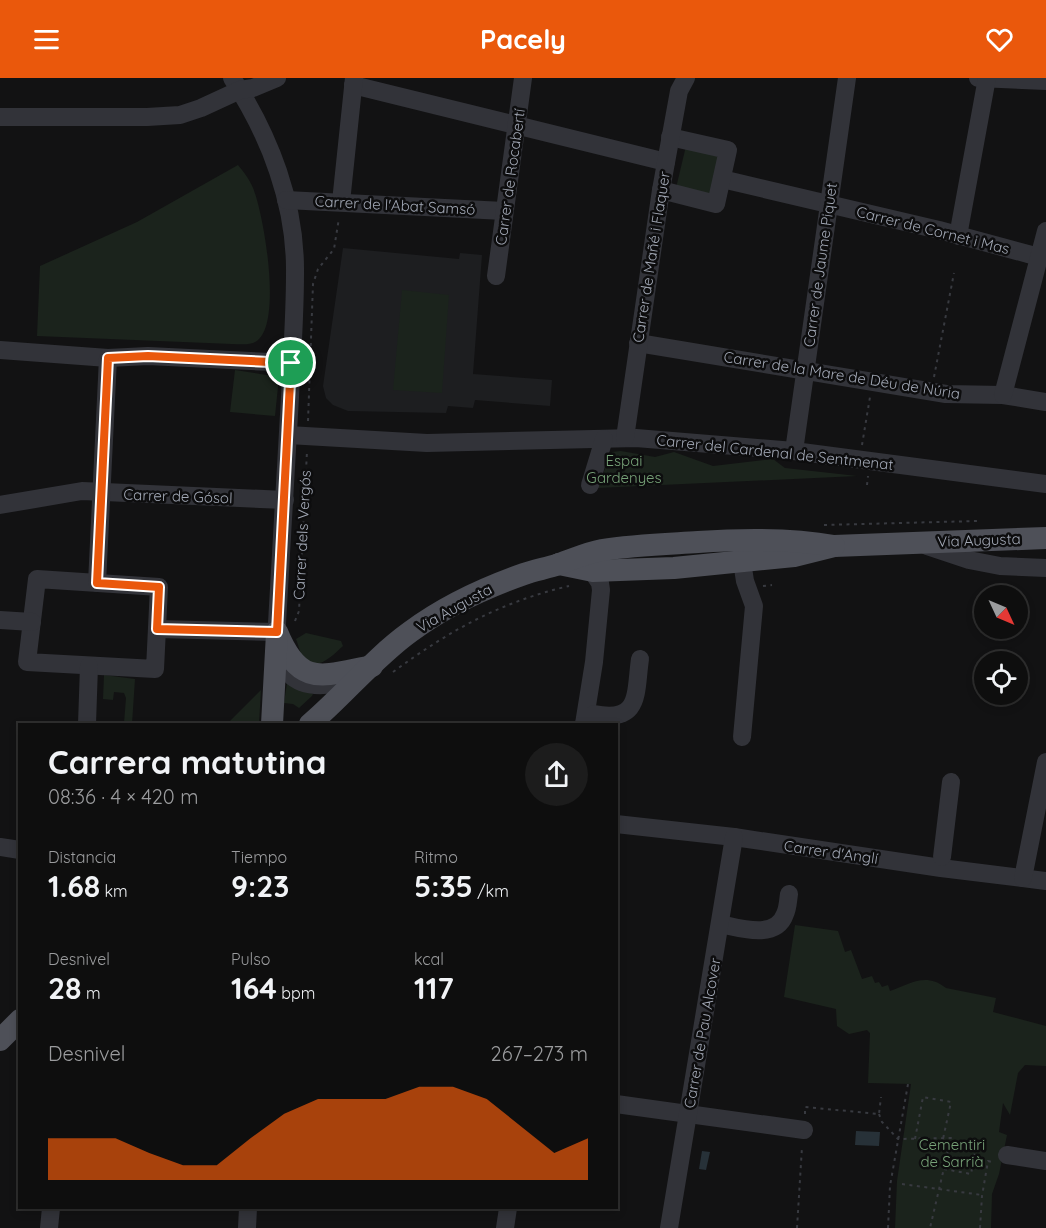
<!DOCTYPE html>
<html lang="es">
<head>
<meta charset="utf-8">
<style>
	:root { --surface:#0e0e0e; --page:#1c1c1c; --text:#f1f3f6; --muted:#9b9c9e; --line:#2e2e2e; --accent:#ea580c }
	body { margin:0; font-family:Quicksand,sans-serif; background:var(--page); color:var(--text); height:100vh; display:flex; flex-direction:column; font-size:22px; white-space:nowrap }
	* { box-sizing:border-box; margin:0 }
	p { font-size:20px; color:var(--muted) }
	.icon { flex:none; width:33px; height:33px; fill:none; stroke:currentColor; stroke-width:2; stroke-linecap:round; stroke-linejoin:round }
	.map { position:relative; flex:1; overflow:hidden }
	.side { position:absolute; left:18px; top:645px; width:600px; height:486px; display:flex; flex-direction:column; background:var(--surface); border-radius:0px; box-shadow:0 3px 9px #0003,0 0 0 2px var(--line) }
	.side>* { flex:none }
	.needle { width:39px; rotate:134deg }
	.fabs { position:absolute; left:974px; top:507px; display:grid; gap:12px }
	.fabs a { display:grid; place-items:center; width:54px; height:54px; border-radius:50%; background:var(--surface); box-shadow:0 3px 9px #0003,0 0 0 2px var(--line); font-size:30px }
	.pin { position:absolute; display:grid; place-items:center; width:51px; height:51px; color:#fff; margin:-26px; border:3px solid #fff; border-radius:50%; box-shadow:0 2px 6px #0007 }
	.round { display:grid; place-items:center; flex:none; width:63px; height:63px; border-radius:32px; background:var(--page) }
	.summary { display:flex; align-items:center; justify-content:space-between; height:102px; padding:0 30px }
	h1 { font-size:33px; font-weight:800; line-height:45px }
	.figures { display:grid; grid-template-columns:repeat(3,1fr); gap:9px; height:102px; padding:6px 30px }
	.figures div { display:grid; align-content:center }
	.figures b { font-size:30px; font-weight:800 }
	.figures small { font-size:16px; font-weight:400 }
	.figures p { font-size:16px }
	.chart { height:168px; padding:12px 30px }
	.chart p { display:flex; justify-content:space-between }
	.chart svg { width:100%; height:108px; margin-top:6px; fill:var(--accent); opacity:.7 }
	header { display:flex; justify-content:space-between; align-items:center; height:78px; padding:0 30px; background:var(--accent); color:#fff; font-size:27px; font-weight:800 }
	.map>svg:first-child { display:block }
	.built { fill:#1d1e20 }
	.green { fill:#1b231c }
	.water { fill:#273138 }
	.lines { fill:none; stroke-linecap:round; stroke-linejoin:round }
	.path { stroke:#383a40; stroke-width:2; stroke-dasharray:3 4.5; stroke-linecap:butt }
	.minor { stroke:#323339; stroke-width:18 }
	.major { stroke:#4e5058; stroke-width:22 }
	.route-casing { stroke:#fff; stroke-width:12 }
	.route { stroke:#ea580c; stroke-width:8 }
	.labels { text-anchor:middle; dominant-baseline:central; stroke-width:5; stroke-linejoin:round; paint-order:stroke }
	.street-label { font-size:15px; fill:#a2a8b5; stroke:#0d0d0e }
	.park-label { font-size:15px; fill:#77a278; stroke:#0d0d0e }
</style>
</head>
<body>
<header><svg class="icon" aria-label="menu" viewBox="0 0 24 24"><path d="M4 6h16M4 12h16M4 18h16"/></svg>Pacely<svg class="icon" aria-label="heart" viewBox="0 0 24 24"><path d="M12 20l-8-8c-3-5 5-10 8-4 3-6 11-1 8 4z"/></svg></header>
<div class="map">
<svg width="1046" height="1150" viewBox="0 0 1046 1150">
	<rect width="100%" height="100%" fill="#121213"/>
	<path class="built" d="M 343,170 L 459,181 L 460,175 L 482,177 L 473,296 L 552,302 L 550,328 L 475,322 L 473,330 L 448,328 L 446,335 L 348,333 L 333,327 L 326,320 L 323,308 Z"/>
	<g class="green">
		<path d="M 686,68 L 720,76 L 711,119 L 676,110 Z"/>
		<path d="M 238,87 C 243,93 250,102 253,110 C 264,137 282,242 258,262 C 251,268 241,266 232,266 L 37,258 L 40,188 L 137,144 Z"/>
		<path d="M 402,212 L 449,217 L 442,315 L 393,312 Z"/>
		<path d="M 235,292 L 279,299 L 275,338 L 230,334 Z"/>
		<path d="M 621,373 L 655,379 L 674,374 L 713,388 L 773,381 L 785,390 L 857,398 L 597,410 L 612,374 Z"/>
		<path d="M 306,555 L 341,563 L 343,568 C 333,577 316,596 303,579 C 300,575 298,566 296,561 Z"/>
		<path d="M 104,597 L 135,601 L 132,646 L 101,646 L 101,643 L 124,645 L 126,620 L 124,615 L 114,614 L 113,622 L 103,621 Z"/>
		<path d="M 287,605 L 313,616 L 312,618 L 299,630 L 293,626 L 284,625 Z"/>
		<path d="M 261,612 L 259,646 L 227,646 Z"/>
		<path d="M 795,847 L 838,853 L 845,874 L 851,872 L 862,901 L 872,898 L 875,905 L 879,904 L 882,909 L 888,907 L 890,913 C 911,906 925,894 946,910 L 996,920 L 993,934 L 1046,948 L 1046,988 L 1025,987 L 1018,995 L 1010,1037 L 1003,1025 L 999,1054 L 1007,1057 L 999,1096 L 992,1116 L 991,1150 L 895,1150 L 897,1103 L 911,1006 L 868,1005 L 870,955 L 867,952 L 849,956 L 837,948 L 836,931 L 784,919 Z"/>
	</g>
	<g class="water">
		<path d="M 856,1053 L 880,1054 L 879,1068 L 855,1067 Z"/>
		<path d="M 702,1073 L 710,1074 L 706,1092 L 699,1091 Z"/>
	</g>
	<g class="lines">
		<g class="path">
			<path d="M 934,299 L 954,195"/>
			<path d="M 308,343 L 313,206 L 318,191 L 334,171 L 339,140"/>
			<path d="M 862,367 L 870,319"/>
			<path d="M 867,407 L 868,398"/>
			<path d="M 824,447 L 977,443"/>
			<path d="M 763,508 L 772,507"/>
			<path d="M 295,543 L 299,533 L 307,373"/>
			<path d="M 393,594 C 449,553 500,524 569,508"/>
			<path d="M 805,1036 L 805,1029 L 879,1036 L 881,1019"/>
			<path d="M 879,1036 L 882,1044 L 898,1061 L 951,1060 L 930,1150"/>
			<path d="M 915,1061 L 923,1019 L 951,1024 L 943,1061"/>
			<path d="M 944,1091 L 971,1096 L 975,1074"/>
			<path d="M 902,1106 L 982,1117"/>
			<path d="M 797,1150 L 802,1069"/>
			<path d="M 888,1150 L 890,1108 L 908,1006"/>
			<path d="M 980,1150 L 982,1118 L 988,1083 L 992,1084"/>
		</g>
		<g class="minor">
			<path d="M 232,0 C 270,58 296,126 295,196 C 295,237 292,278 290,319 C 286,394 281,470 277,546 C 275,591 291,615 340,605"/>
			<path d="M 978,0 L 1046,3"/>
			<path d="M 353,7 L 666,84"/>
			<path d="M 0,39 L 147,39 L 180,37 L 201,30 L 240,12 L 253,10 L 277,0"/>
			<path d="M 722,101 L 939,152 L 1039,179"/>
			<path d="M 661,112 L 716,126 L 728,72 L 670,59"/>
			<path d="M 286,122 L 504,133"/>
			<path d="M 341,124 L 354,0"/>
			<path d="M 958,158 L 987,0"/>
			<path d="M 496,198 L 523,0"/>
			<path d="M 638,265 L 946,316 L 1003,317 L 1046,324"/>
			<path d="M 0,272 L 108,280 L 148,278 L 291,285"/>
			<path d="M 1003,317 L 1046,153"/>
			<path d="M 288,357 L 427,365 L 636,360 L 794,373 L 1046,406"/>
			<path d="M 625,360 L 661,112 L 679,13 L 686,0"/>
			<path d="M 794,373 L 847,0"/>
			<path d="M 590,407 L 604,361"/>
			<path d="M 0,427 L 82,413 L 285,422"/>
			<path d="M 927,468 L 969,482 L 1000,488 L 1046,490"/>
			<path d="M 37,501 L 159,509 L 155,591 L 27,584 Z"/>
			<path d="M 97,505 L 108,280"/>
			<path d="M 0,542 L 32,544"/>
			<path d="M 157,551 L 277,554"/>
			<path d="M 87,646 L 89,588"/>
			<path d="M 584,646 L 594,584 L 601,512 L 600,505 L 586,484"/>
			<path d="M 584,646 L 594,636 C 641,645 635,616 640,581"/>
			<path d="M 742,659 L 754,528 L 745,503 L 742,484"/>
			<path d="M 616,746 L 734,759 L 941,790 L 1046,803"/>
			<path d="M 0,769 L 20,772"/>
			<path d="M 942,779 L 951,704"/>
			<path d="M 1023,800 L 1046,684"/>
			<path d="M 720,846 C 740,850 776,862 785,836 C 788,830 788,822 789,816"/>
			<path d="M 616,1026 L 804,1052"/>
			<path d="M 1007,1077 L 1046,1083"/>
			<path d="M 49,1150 L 51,1130"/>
			<path d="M 247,1150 L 248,1130"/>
			<path d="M 505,1150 L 508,1130"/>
			<path d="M 669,1150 L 734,759"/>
		</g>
		<g class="major">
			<path d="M 559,486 L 593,493 L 674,490 L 794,478 L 834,468 L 1046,460"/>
			<path d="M 277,554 C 300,610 321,598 372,588"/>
			<path d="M 272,646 L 277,555"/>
			<path d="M 310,646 C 344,617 374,580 410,554 C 445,528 484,510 524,496 C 535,492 548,490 559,486 C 574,481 586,475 602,472 C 633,467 666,466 698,464 C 743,461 789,460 834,468"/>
			<path d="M 0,962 L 20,942"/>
		</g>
	</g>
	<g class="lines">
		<g class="route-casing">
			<path id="route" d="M 148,278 L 291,285 L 277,554 L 157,551 L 159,509 L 97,505 L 108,280 Z"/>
		</g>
		<use href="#route" class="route"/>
	</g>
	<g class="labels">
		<g class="street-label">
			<text transform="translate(510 99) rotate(-82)">Carrer de Rocabertí</text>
			<text transform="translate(395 127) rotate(3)">Carrer de l'Abat Samsó</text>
			<text transform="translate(933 152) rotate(14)">Carrer de Cornet i Mas</text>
			<text transform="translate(651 179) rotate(-81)">Carrer de Mañé i Flaquer</text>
			<text transform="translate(820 187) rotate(-82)">Carrer de Jaume Piquet</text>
			<text transform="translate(842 297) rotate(9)">Carrer de la Mare de Déu de Núria</text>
			<text transform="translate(775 374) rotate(6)">Carrer del Cardenal de Sentmenat</text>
			<text transform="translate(178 418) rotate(2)">Carrer de Gósol</text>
			<text transform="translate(302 457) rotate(-87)">Carrer dels Vergós</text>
			<text transform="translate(979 462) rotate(-2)">Via Augusta</text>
			<text transform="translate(454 530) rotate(-29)">Via Augusta</text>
			<text transform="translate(831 774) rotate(8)">Carrer d'Anglí</text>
			<text transform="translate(702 955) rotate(-80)">Carrer de Pau Alcover</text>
		</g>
		<g class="park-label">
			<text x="624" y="382">Espai<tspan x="624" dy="17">Gardenyes</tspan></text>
			<text x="952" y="1066">Cementiri<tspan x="952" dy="17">de Sarrià</tspan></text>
		</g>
	</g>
</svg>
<div class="fabs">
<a><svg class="needle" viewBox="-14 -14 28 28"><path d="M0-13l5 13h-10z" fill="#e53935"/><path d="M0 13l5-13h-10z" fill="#9b9c9e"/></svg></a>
<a><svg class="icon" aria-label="locate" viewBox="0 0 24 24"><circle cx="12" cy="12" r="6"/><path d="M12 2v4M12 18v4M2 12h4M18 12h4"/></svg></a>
</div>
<div class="pin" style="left:291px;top:285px;background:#1e9e55"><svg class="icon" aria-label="arrive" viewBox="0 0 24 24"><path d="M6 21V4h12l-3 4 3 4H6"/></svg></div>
<section class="side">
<div class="summary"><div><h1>Carrera matutina</h1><p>08:36 · 4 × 420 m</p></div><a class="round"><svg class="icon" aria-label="share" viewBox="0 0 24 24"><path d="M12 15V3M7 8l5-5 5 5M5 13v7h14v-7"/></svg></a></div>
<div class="figures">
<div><p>Distancia</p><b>1.68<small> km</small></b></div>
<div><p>Tiempo</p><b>9:23</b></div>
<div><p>Ritmo</p><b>5:35<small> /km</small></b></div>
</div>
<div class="figures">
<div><p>Desnivel</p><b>28<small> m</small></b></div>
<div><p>Pulso</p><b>164<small> bpm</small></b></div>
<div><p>kcal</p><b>117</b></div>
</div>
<div class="chart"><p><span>Desnivel</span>267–273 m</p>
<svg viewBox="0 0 160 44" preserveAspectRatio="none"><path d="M0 44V27L10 27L20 27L30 33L40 38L50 38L60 27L70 17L80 11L90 11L100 11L110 6L120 6L130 11L140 22L150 33L160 27V44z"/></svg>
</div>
</section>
</div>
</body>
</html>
